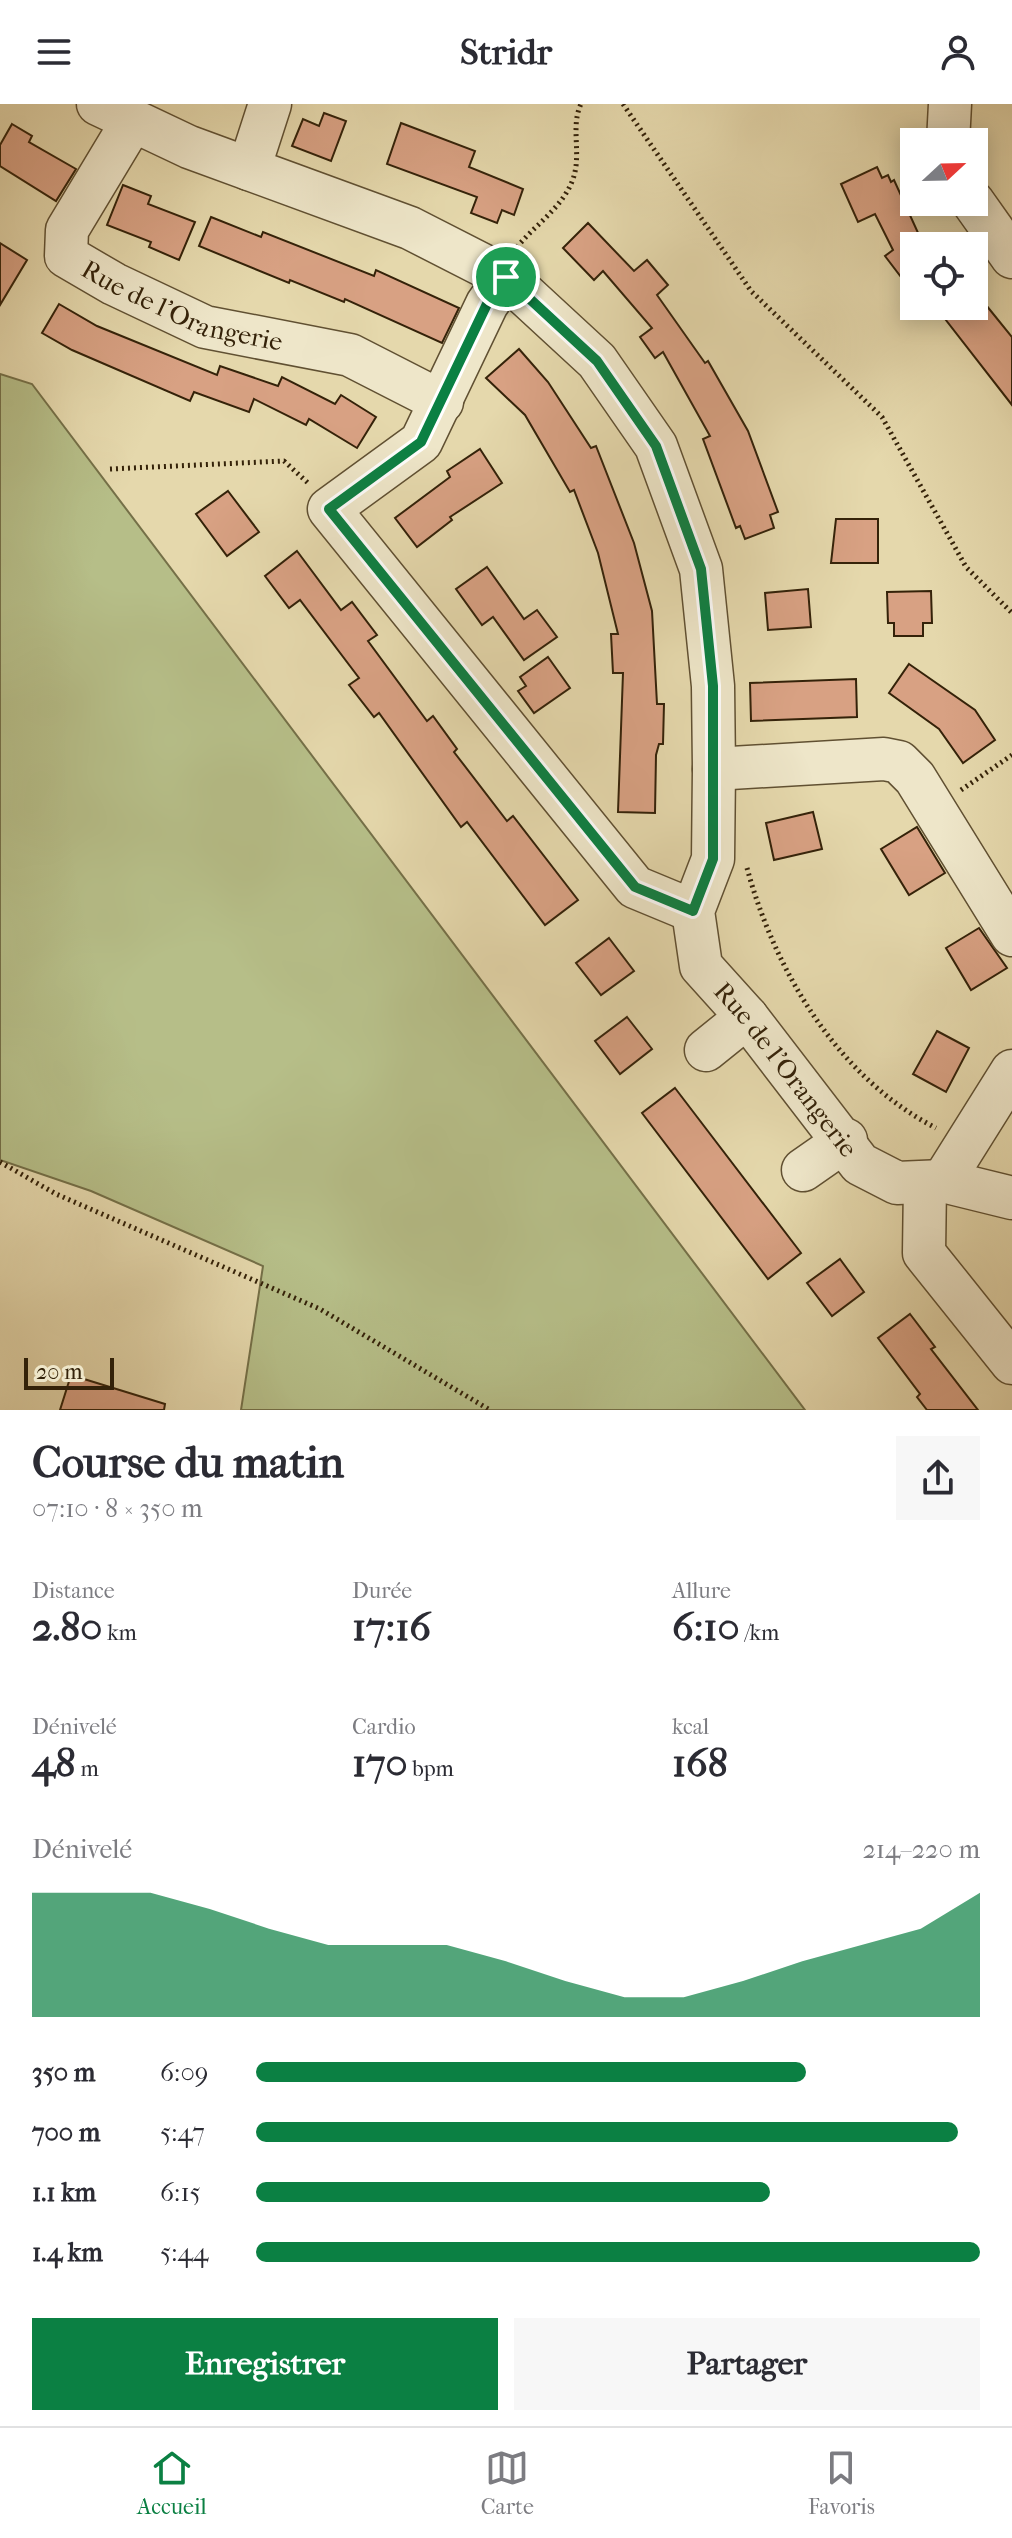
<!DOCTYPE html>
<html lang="fr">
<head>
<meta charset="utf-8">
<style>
	:root { --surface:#fff; --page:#f7f7f7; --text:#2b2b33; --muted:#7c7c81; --line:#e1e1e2; --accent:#0b8043 }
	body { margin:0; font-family:"IM FELL French Canon",serif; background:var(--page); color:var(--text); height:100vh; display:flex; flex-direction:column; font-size:30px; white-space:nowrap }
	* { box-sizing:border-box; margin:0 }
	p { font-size:26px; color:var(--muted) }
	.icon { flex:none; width:44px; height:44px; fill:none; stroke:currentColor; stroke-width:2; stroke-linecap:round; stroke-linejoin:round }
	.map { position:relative; height:1306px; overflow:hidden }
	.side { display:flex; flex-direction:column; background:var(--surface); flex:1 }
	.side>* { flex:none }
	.needle { width:52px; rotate:68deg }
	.buttons { position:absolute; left:900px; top:24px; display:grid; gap:16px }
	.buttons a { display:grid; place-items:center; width:88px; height:88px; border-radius:0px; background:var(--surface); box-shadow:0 4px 20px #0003; font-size:40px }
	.scale { position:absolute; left:24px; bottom:20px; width:90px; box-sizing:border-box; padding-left:8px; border:4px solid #342209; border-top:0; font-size:22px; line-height:28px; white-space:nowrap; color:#342209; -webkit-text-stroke:6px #eee6c9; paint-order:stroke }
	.pin { position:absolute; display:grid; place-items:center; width:68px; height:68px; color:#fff; margin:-34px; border:4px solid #fff; border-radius:50%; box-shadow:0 2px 8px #0007 }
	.round { display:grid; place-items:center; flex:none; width:84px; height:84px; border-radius:0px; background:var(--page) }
	.head { display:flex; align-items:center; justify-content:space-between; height:136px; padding:0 32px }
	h1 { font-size:44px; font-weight:800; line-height:60px }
	.metrics { display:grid; grid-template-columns:repeat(3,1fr); gap:12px; height:136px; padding:8px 32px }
	.metrics div { display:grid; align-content:center }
	.metrics b { font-size:40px; font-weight:800 }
	.metrics small { font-size:22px; font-weight:400 }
	.metrics p { font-size:22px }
	.chart { height:224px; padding:16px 32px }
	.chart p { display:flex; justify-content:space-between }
	.chart svg { width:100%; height:144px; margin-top:8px; fill:var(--accent); opacity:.7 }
	.primary-button { display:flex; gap:16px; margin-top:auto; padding:16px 32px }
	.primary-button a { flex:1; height:92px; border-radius:0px; background:var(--accent); color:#fff; font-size:32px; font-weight:800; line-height:92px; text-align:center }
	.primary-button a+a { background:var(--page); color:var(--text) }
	ul { padding:0 32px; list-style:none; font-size:26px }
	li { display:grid; grid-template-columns:128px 96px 1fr; align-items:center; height:60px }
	li i { height:20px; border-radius:10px; background:var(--accent) }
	header { display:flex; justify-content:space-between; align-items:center; height:104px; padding:0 32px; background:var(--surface); font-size:36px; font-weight:800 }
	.tabs { display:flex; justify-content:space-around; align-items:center; height:112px; border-top:2px solid var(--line); background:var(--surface); font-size:22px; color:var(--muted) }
	.tabs a { display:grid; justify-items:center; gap:4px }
	.tabs .current { color:var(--accent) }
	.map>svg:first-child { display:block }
	.green { fill:#b6be88; stroke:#757048; stroke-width:2 }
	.building { fill:#d8a183; stroke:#342209; stroke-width:2 }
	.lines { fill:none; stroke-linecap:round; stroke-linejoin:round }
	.minor-casing { stroke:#605032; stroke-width:45 }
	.path { stroke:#342209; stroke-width:5; stroke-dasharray:2 4; stroke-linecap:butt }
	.minor { stroke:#eee6c9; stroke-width:42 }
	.route-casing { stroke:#fff; stroke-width:16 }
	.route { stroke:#0b8043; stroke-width:10 }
	.labels { text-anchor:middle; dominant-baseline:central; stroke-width:7; stroke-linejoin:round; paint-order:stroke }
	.street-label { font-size:26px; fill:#342209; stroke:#eee6c9 }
</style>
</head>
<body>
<header><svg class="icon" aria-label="menu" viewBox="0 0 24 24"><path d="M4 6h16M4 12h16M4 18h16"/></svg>Stridr<svg class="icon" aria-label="person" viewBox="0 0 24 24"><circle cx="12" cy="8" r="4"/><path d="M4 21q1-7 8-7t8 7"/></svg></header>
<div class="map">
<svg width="1012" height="1306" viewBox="0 0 1012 1306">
	<rect width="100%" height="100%" fill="#e5d8ac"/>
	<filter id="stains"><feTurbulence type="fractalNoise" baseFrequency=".0025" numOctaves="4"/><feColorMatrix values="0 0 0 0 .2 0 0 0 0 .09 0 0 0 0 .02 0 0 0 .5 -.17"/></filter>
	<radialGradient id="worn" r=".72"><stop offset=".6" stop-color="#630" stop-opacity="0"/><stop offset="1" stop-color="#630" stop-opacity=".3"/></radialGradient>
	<path class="green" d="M 0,270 L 32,280 L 805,1306 L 241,1306 L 263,1162 L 91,1087 L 0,1056 Z"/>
	<g class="building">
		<path d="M 324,9 L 346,17 L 331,57 L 292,42 L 303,15 L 319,22 Z"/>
		<path d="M 401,19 L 475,47 L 469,63 L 523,85 L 514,111 L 502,106 L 497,119 L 471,109 L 477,93 L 387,60 Z"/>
		<path d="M 12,20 L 32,32 L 29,38 L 76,65 L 56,97 L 0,62 L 0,41 Z"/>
		<path d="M 877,63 L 882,74 L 888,71 L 891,78 L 894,76 L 924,142 L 914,142 L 914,190 L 885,152 L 893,146 L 875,110 L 858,118 L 841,80 Z"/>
		<path d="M 123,81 L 151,92 L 148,100 L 195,118 L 179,156 L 149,143 L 151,138 L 107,121 Z"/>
		<path d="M 211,113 L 261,133 L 263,128 L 374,172 L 376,166 L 459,204 L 442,239 L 345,195 L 344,198 L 290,176 L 289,179 L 199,142 Z"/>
		<path d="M 588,119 L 634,167 L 647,156 L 668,181 L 657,191 L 705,259 L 708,257 L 748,327 L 778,408 L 770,411 L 774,424 L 745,435 L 740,422 L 736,424 L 703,335 L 710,332 L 663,248 L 655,254 L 640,233 L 652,224 L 603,167 L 594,176 L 563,144 Z"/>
		<path d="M 0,139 L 27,156 L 0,201 Z"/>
		<path d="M 59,200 L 97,222 L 217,271 L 220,262 L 278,282 L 282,273 L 335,300 L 341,291 L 376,313 L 357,344 L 309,315 L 306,321 L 254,295 L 249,308 L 194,288 L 190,297 L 72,246 L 42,229 Z"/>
		<path d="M 986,201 L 1012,233 L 1012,301 L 942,211 L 955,202 L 982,204 Z"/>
		<path d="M 519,245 L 548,278 L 591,344 L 596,342 L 634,439 L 652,507 L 657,600 L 664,600 L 663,640 L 659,640 L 656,651 L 655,709 L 618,708 L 623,569 L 613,569 L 611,530 L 618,530 L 598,449 L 574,386 L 570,388 L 525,311 L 486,274 Z"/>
		<path d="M 480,345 L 502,379 L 450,413 L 452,416 L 417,443 L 395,414 L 450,373 L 447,367 Z"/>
		<path d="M 228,387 L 259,428 L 227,452 L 196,410 Z"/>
		<path d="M 836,415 L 878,415 L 878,459 L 831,459 Z"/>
		<path d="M 297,447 L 341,506 L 352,498 L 377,531 L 368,537 L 427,617 L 433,612 L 457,645 L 454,648 L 507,717 L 513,712 L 578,796 L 545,821 L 467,718 L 461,723 L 379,609 L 374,613 L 349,581 L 359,574 L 300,496 L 289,504 L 265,472 Z"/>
		<path d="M 487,463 L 524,515 L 537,506 L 557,533 L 524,556 L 493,513 L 482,521 L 456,485 Z"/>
		<path d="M 808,485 L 811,523 L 768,526 L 765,489 Z"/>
		<path d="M 931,487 L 932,519 L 923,519 L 923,532 L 894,532 L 894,519 L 888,519 L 887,488 Z"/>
		<path d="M 548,553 L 570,584 L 534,609 L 518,587 L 526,582 L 520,573 Z"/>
		<path d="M 909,560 L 975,606 L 995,636 L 963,659 L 939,625 L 889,589 Z"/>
		<path d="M 856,575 L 857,613 L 751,617 L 750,579 Z"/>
		<path d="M 813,708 L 822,745 L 774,756 L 766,719 Z"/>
		<path d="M 917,723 L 945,769 L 909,791 L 881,745 Z"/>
		<path d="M 979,824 L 1007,864 L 971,886 L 946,844 Z"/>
		<path d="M 609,834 L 634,867 L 601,891 L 576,859 Z"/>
		<path d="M 627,913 L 652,945 L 620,970 L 595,937 Z"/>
		<path d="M 937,927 L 969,944 L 946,988 L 913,970 Z"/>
		<path d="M 675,984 L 801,1149 L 768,1175 L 642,1009 Z"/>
		<path d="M 840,1155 L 864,1188 L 832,1212 L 807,1179 Z"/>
		<path d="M 910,1210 L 935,1243 L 931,1245 L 978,1306 L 927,1306 L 917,1293 L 920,1290 L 878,1234 Z"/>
		<path d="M 71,1271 L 165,1300 L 164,1306 L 60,1306 Z"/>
	</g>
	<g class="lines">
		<g class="minor-casing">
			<g id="minor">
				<path id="s1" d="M 98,0 L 189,43 L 410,124 L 506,173 L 597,257 L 656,342 L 701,465 L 713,582 L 714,665 L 713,755 L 693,807 L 701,862 L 747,913 L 860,1060 L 897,1079 L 943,1077 L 1012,1094"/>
				<path id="s2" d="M 132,18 L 67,126 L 66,152 L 114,180 L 205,223 L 350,251 L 442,298"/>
				<path d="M 948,38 L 950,0"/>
				<path d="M 249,65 L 270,0"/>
				<path d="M 973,98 L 1012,153"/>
				<path d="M 506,173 L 487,200 L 421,338 L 329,405 L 635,783 L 693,807"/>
				<path d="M 714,665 L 884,655 L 899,658 L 915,674 L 1012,831"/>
				<path d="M 706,946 L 747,913"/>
				<path d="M 803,1066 L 846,1036"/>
				<path d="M 943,1077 L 1012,967"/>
				<path d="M 925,1080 L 924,1149 L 1012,1259"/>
			</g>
		</g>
		<g class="path">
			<path d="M 623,0 L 751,187 L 882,313 L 966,463 L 1012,509"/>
			<path d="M 517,143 C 536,120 563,103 573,75 C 582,50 570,23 581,0"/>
			<path d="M 110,365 L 284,357 L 308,379"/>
			<path d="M 961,686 L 1012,651"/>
			<path d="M 747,764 C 775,867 838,974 936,1024"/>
			<path d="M 0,1058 L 56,1090 L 320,1205 L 490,1306"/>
		</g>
		<use href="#minor" class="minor"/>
	</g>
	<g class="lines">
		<g class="route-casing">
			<path id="route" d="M 506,173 L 597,257 L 656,342 L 701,465 L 713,582 L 713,755 L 693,807 L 635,783 L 329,405 L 421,338 L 487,200 Z"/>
		</g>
		<use href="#route" class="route"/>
	</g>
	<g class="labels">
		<g class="street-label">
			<text stroke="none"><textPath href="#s2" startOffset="280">Rue de l'Orangerie</textPath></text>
			<text stroke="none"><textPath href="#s1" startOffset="1338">Rue de l'Orangerie</textPath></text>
		</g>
	</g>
	<rect width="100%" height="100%" filter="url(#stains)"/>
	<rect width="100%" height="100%" fill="url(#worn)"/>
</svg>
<div class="buttons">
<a><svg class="needle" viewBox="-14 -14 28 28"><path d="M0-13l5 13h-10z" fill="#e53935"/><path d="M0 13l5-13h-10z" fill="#7c7c81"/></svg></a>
<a><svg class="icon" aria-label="locate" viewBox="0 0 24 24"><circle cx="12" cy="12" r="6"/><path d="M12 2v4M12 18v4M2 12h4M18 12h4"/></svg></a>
</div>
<div class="scale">20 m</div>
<div class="pin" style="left:506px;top:173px;background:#1e9e55"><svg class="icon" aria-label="arrive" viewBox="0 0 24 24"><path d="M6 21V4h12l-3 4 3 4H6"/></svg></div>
</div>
<section class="side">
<div class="head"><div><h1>Course du matin</h1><p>07:10 · 8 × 350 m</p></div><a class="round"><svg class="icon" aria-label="share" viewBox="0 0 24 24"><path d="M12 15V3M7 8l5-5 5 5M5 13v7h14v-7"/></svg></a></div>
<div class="metrics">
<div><p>Distance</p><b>2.80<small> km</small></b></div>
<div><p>Durée</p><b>17:16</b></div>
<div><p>Allure</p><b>6:10<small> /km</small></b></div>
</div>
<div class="metrics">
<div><p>Dénivelé</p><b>48<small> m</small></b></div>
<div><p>Cardio</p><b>170<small> bpm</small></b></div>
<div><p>kcal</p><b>168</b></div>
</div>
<div class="chart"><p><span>Dénivelé</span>214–220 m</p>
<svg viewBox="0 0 160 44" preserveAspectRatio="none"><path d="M0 44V6L10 6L20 6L30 11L40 17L50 22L60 22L70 22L80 27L90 33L100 38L110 38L120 33L130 27L140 22L150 17L160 6V44z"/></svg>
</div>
<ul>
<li><b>350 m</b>6:09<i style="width:76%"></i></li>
<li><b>700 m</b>5:47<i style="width:97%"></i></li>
<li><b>1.1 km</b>6:15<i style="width:71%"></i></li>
<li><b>1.4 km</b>5:44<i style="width:100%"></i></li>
</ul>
<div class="primary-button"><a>Enregistrer</a><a>Partager</a></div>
</section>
<nav class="tabs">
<a class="current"><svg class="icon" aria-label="home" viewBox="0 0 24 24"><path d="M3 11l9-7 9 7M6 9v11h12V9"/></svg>Accueil</a>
<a><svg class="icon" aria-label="map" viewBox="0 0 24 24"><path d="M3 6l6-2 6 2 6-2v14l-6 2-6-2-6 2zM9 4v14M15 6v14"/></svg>Carte</a>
<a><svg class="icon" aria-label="saved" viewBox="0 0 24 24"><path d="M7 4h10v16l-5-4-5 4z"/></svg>Favoris</a>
</nav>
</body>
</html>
